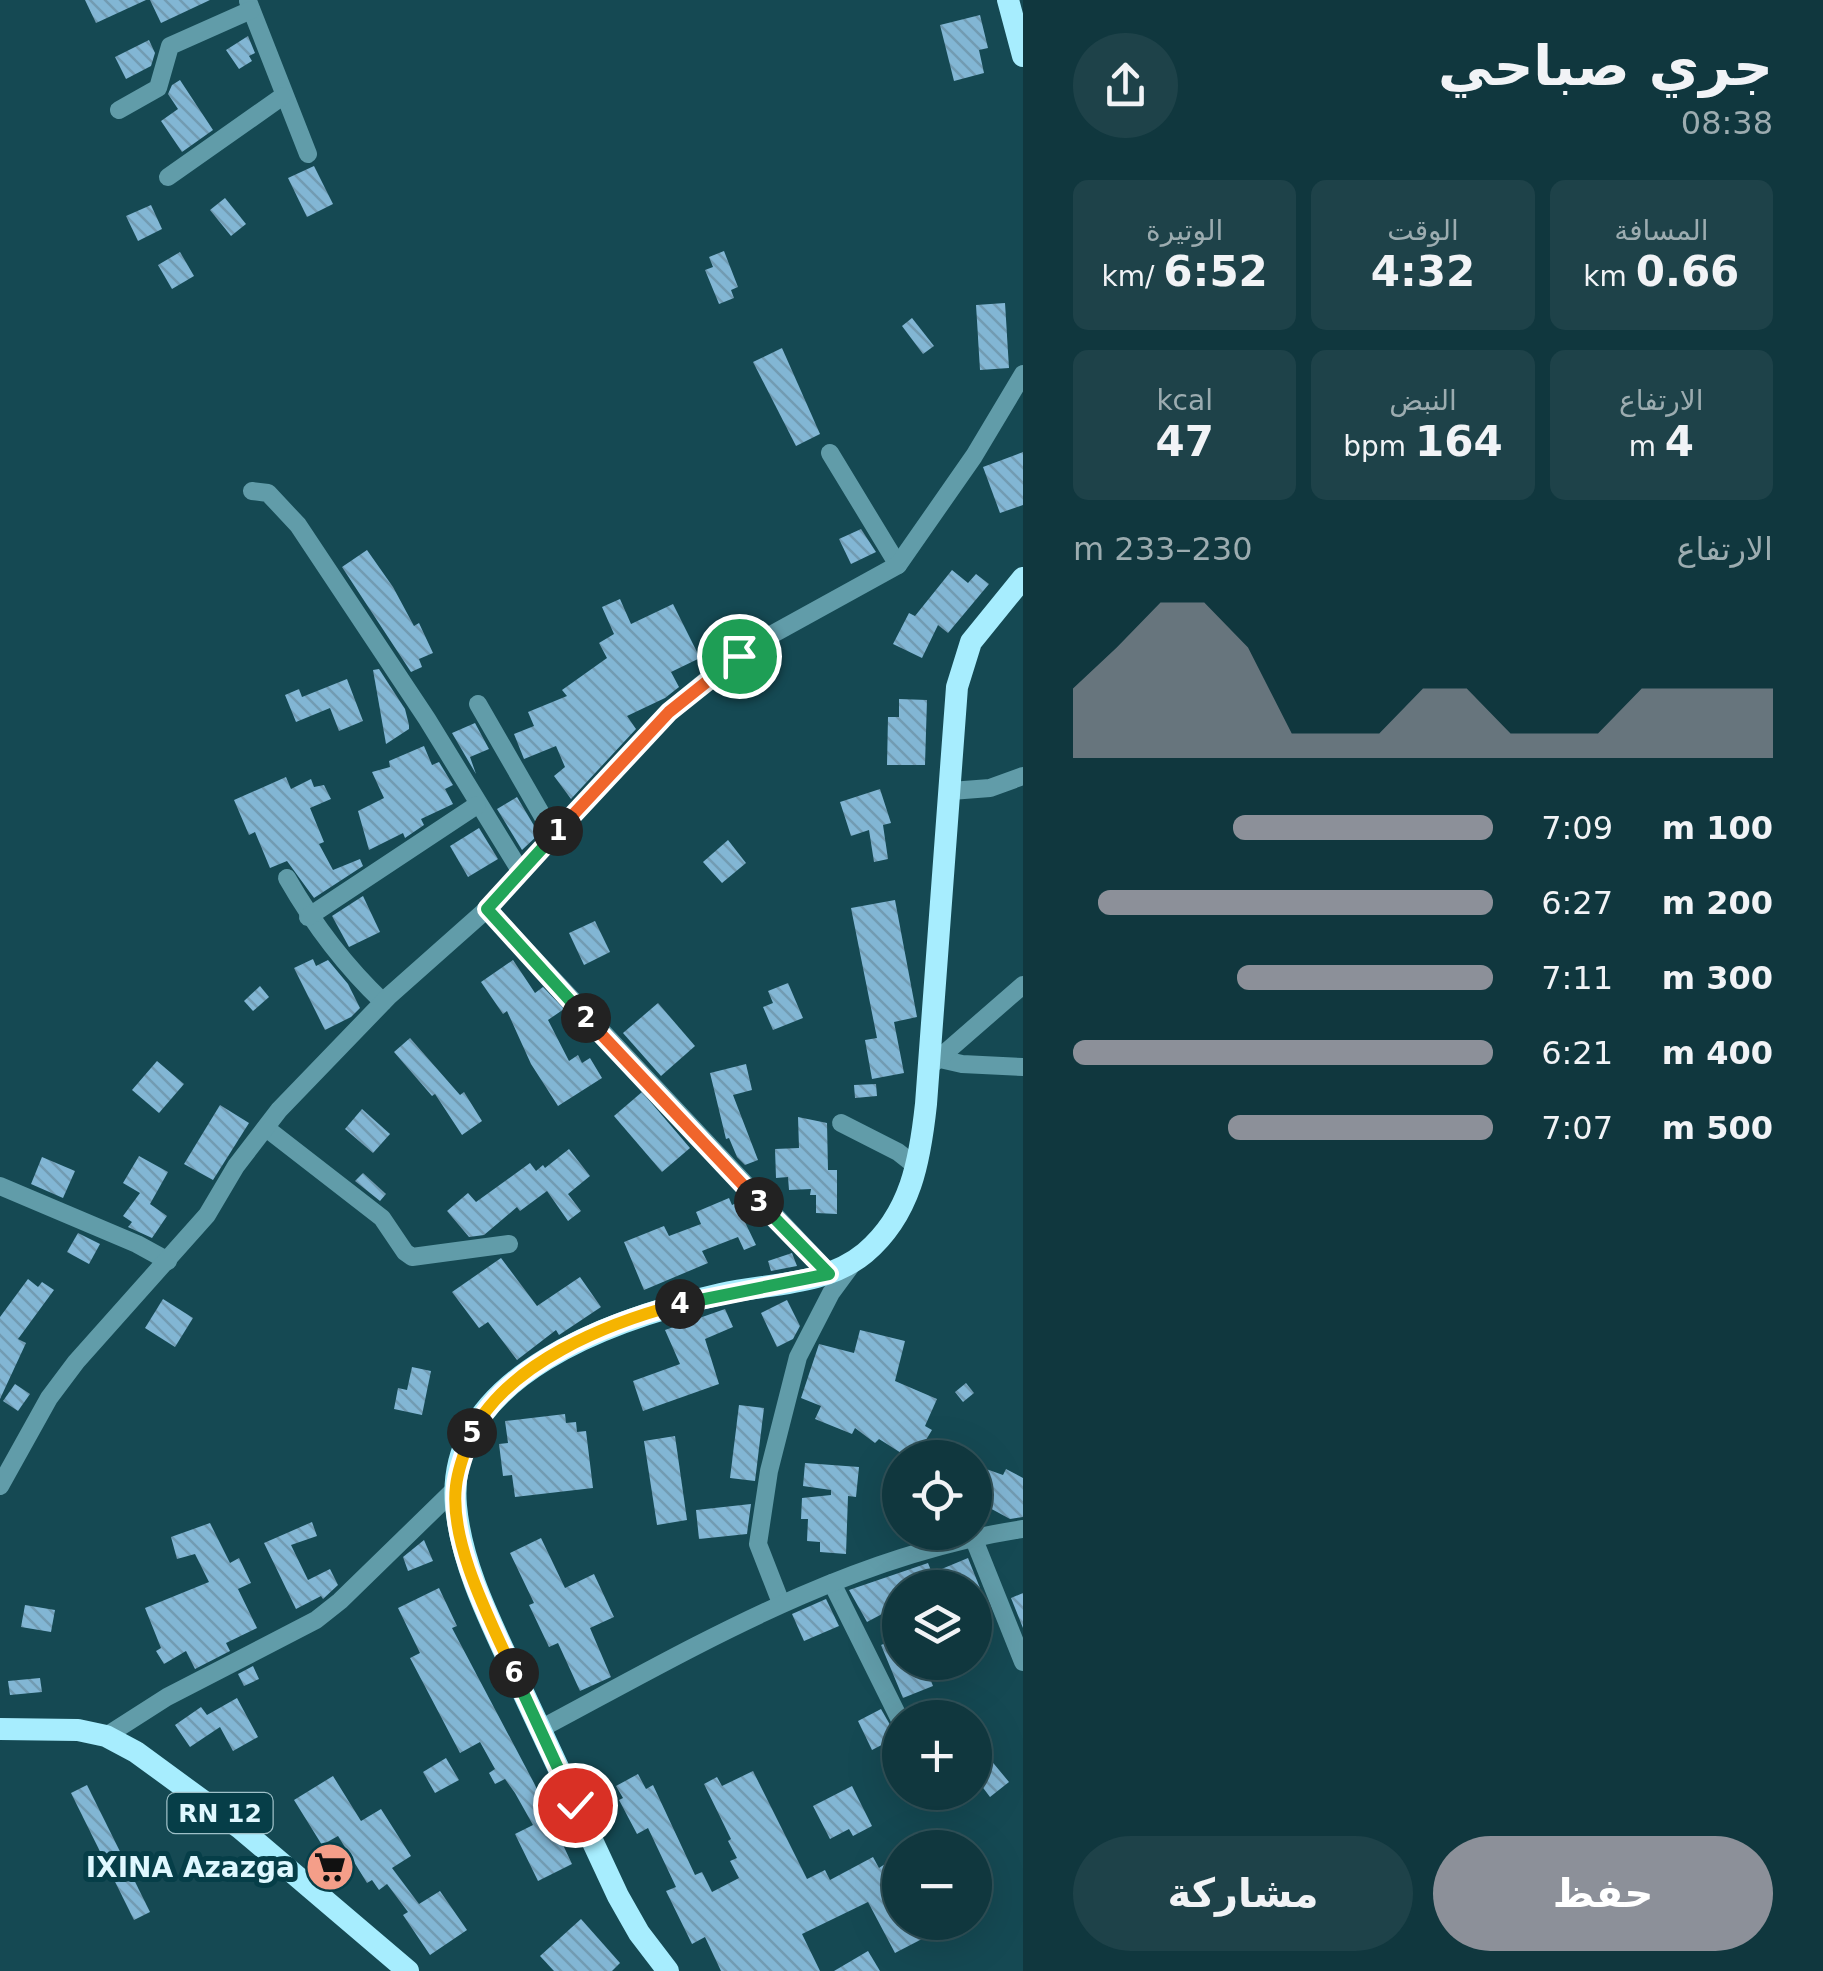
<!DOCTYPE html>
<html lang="ar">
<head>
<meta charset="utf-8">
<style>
	:root { --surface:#10373e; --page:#1e4249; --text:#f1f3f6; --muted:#9cacb0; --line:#305158; --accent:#8c9099 }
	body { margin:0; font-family:"DejaVu Sans",Vazirmatn,sans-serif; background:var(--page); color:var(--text); direction:rtl; height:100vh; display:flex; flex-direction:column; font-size:38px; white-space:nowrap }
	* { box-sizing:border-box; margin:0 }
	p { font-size:32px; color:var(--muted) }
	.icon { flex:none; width:55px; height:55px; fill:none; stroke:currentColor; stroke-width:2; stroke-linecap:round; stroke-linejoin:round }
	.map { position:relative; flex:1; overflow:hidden; direction:ltr }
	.details { display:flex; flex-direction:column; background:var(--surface); width:800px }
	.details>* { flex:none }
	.controls { position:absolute; left:882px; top:1440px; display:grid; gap:20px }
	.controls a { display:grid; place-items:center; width:110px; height:110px; border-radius:50%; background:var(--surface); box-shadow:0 10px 40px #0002,0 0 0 2px var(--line); font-size:50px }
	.pin { position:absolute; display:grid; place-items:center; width:85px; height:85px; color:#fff; margin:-42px; border:5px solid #fff; border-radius:50%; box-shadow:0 2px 10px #0007 }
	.km { position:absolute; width:50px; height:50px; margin:-25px; border-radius:50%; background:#222; color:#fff; font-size:28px; line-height:50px; text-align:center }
	.round { display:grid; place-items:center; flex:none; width:105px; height:105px; border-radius:52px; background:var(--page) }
	.headline { display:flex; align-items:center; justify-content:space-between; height:170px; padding:0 50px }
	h1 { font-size:55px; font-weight:600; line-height:75px }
	.figures { display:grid; grid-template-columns:repeat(3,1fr); gap:15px; height:170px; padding:10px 50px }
	.figures div { display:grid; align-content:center; border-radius:15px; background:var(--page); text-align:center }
	.figures b { font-size:42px; font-weight:600 }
	.figures small { font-size:28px; font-weight:400 }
	.figures p { font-size:28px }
	.chart { height:280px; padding:20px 50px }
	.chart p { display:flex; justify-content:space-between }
	.chart svg { width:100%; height:180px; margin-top:10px; fill:var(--accent); opacity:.7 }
	.button { display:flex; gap:20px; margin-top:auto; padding:20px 50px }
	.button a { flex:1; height:115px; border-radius:60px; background:var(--accent); color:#fff; font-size:40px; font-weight:600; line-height:115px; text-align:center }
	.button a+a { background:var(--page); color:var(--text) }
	ul { padding:0 50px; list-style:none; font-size:32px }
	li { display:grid; grid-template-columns:160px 120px 1fr; align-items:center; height:75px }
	li i { height:25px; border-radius:12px; background:var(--accent) }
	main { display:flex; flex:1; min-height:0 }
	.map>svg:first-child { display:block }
	.building { fill:url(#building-back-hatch) }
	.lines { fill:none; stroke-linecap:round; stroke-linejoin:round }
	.minor { stroke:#619ca9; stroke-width:18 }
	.major { stroke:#a7edfe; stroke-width:22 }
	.split-1-casing { stroke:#fff; stroke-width:20 }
	.split-2-casing { stroke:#fff; stroke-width:20 }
	.split-3-casing { stroke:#fff; stroke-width:20 }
	.split-4-casing { stroke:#fff; stroke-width:20 }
	.split-5-casing { stroke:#fff; stroke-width:20 }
	.split-6-casing { stroke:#fff; stroke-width:20 }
	.split-7-casing { stroke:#fff; stroke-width:20 }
	.split-1 { stroke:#f0652b; stroke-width:12 }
	.split-2 { stroke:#22a559; stroke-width:12 }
	.split-3 { stroke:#f0652b; stroke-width:12 }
	.split-4 { stroke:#22a559; stroke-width:12 }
	.split-5 { stroke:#f5b400; stroke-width:12 }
	.split-6 { stroke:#f5b400; stroke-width:12 }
	.split-7 { stroke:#22a559; stroke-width:12 }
	.labels { text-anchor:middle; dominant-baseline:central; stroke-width:10; stroke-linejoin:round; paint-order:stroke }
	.shield { fill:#063e48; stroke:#9ec0c8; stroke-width:2.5 }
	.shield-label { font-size:25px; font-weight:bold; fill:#dff8ff }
	.poi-label { font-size:28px; font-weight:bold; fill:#dff8ff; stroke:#063e48; text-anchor:end }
</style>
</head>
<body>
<main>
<section class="details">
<div class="headline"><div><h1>جري صباحي</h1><p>08:38</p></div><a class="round"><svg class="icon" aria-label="share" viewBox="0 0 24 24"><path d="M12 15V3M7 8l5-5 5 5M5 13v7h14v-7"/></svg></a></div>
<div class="figures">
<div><p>المسافة</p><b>0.66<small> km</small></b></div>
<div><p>الوقت</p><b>4:32</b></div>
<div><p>الوتيرة</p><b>6:52<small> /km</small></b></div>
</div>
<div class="figures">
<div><p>الارتفاع</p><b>4<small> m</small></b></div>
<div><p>النبض</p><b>164<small> bpm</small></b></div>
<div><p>kcal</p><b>47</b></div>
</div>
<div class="chart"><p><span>الارتفاع</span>230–233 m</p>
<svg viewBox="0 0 160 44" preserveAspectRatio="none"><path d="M0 44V27L10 17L20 6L30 6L40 17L50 38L60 38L70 38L80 27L90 27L100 38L110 38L120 38L130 27L140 27L150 27L160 27V44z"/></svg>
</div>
<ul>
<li><b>100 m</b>7:09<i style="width:62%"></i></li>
<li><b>200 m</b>6:27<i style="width:94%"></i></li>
<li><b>300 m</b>7:11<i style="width:61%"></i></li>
<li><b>400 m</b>6:21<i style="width:100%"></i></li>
<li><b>500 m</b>7:07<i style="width:63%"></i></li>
</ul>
<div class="button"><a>حفظ</a><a>مشاركة</a></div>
</section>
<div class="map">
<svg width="1023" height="1971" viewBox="0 0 1023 1971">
	<defs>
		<pattern id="building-back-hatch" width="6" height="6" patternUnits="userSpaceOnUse" patternTransform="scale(2.5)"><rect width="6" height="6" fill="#82b6d4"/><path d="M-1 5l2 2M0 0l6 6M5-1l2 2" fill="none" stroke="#729bb2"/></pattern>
	</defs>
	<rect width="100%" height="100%" fill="#154953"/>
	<g class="building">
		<path d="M 85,0 L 146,0 L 96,23 Z"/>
		<path d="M 150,0 L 210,0 L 161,23 Z"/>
		<path d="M 980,15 L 988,48 L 979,50 L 984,73 L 954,81 L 940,25 Z"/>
		<path d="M 248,36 L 255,53 L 249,56 L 252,61 L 239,69 L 226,50 Z"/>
		<path d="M 149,40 L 155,53 L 151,66 L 126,79 L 115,57 Z"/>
		<path d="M 180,80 L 213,130 L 182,152 L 161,121 L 178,109 L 168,94 L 172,85 Z"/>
		<path d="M 314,166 L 333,204 L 307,217 L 288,178 Z"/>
		<path d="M 225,198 L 246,224 L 231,236 L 210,210 Z"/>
		<path d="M 151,205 L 162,229 L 138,241 L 126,216 Z"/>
		<path d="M 724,251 L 738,287 L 731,290 L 734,298 L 719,304 L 705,270 L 713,267 L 709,257 Z"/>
		<path d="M 180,252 L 194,276 L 172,289 L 158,265 Z"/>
		<path d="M 1005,303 L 1009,368 L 980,370 L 976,305 Z"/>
		<path d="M 912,318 L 934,346 L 923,354 L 902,326 Z"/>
		<path d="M 782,348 L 820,434 L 796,446 L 753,362 Z"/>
		<path d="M 1023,452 L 1023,505 L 1000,513 L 983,467 Z"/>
		<path d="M 861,529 L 876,552 L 851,564 L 839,539 Z"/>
		<path d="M 367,550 L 393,587 L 414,626 L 419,623 L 433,653 L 419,659 L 422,667 L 411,672 L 342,567 Z"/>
		<path d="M 952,570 L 968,583 L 976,574 L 989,584 L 948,633 L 938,625 L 922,658 L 893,644 L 909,613 L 915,616 Z"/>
		<path d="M 620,599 L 631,624 L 673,604 L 700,658 L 671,672 L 679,687 L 665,698 L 627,716 L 636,729 L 571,799 L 554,776 L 565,767 L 556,746 L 524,759 L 514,734 L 534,726 L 528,712 L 567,696 L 562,690 L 607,658 L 599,643 L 614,634 L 602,607 Z"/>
		<path d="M 379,669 L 405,709 L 409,725 L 409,729 L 386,744 L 373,670 Z"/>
		<path d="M 347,679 L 363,721 L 339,731 L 330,708 L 296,722 L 285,695 L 299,689 L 302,697 Z"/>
		<path d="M 899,699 L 927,700 L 925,765 L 887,765 L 888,717 L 899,717 Z"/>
		<path d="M 475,723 L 489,749 L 470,757 L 476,774 L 452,733 Z"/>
		<path d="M 424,746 L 432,765 L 439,762 L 453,785 L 445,789 L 453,804 L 421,819 L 424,825 L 405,838 L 403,833 L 369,850 L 358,811 L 384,798 L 372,772 L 390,767 L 389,761 Z"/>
		<path d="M 286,777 L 291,789 L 311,779 L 314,787 L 324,785 L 331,799 L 310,808 L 324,842 L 319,844 L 333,870 L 360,859 L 363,866 L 314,898 L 287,861 L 270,868 L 255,832 L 249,835 L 234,800 Z"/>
		<path d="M 880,789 L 891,823 L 883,825 L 888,859 L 874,862 L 869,830 L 851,836 L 840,802 Z"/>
		<path d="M 517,797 L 539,834 L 522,850 L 497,809 Z"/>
		<path d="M 479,828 L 498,859 L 468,877 L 450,846 Z"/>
		<path d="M 728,840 L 746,863 L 722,883 L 703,862 Z"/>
		<path d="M 363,896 L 380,932 L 349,947 L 332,916 Z"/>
		<path d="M 895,900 L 917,1017 L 894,1022 L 904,1073 L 872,1079 L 865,1040 L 877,1038 L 851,908 Z"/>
		<path d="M 595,921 L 610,952 L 584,965 L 569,933 Z"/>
		<path d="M 313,959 L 316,966 L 328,960 L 348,984 L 360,1008 L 351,1017 L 325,1030 L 294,968 Z"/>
		<path d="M 513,960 L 535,993 L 543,987 L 564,1009 L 548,1020 L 569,1061 L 578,1055 L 582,1063 L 590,1058 L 602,1078 L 558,1106 L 531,1064 L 507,1011 L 503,1014 L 481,982 Z"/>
		<path d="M 788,983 L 803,1018 L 773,1030 L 763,1007 L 773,1003 L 768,991 Z"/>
		<path d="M 260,986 L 269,997 L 253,1011 L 244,1001 Z"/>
		<path d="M 658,1003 L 695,1046 L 661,1076 L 623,1033 Z"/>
		<path d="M 410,1038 L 460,1095 L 464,1092 L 482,1121 L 462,1135 L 435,1094 L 432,1096 L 394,1052 Z"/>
		<path d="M 157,1061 L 184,1084 L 159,1113 L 132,1090 Z"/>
		<path d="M 746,1064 L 752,1090 L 733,1095 L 758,1160 L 745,1165 L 737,1157 L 729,1138 L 726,1139 L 710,1073 Z"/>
		<path d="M 876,1084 L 877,1096 L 855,1098 L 854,1085 Z"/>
		<path d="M 642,1092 L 690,1148 L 662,1172 L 614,1116 Z"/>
		<path d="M 220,1105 L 249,1123 L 213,1180 L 184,1164 Z"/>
		<path d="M 362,1109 L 390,1134 L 373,1153 L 345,1129 Z"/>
		<path d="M 798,1117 L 827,1123 L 828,1170 L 837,1170 L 837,1214 L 816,1213 L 816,1195 L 810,1195 L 811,1189 L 789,1190 L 788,1177 L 776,1178 L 775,1149 L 799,1148 Z"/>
		<path d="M 569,1149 L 590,1176 L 568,1194 L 581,1211 L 568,1221 L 547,1191 L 520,1211 L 517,1207 L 484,1235 L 469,1237 L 447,1211 L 468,1193 L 476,1202 L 530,1163 L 536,1171 L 543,1165 L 545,1168 Z"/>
		<path d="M 139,1156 L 168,1172 L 150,1204 L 167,1216 L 152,1238 L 128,1227 L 132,1222 L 123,1216 L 140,1193 L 123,1183 Z"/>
		<path d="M 42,1157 L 75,1171 L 63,1198 L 31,1184 Z"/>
		<path d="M 363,1173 L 386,1194 L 380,1201 L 355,1181 Z"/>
		<path d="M 729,1198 L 732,1205 L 743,1200 L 749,1213 L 742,1216 L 756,1245 L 744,1250 L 738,1237 L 702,1251 L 708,1263 L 644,1290 L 624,1242 L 664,1226 L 669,1236 L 701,1224 L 696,1212 Z"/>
		<path d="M 78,1233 L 100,1244 L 89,1264 L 67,1252 Z"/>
		<path d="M 792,1253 L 797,1266 L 771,1271 L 768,1261 Z"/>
		<path d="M 501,1258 L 537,1306 L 580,1277 L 601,1307 L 559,1335 L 556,1330 L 517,1360 L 488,1322 L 479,1328 L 452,1292 Z"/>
		<path d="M 28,1279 L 38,1287 L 42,1282 L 54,1290 L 18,1339 L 26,1343 L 0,1399 L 0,1317 Z"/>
		<path d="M 163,1299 L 193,1318 L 175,1347 L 145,1328 Z"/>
		<path d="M 787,1300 L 800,1326 L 793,1339 L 777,1347 L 761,1313 Z"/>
		<path d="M 725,1309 L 733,1327 L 705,1339 L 719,1384 L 643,1411 L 633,1381 L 680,1364 L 665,1330 Z"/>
		<path d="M 860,1330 L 905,1341 L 895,1381 L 937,1399 L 925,1426 L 932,1430 L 915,1458 L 909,1458 L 879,1439 L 875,1443 L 855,1428 L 852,1434 L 815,1419 L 821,1406 L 801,1398 L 819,1344 L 854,1353 Z"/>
		<path d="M 412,1367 L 431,1371 L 422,1415 L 394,1409 L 398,1388 L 407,1390 Z"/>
		<path d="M 966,1383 L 974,1393 L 963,1402 L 955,1392 Z"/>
		<path d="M 15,1384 L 30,1394 L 18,1411 L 3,1401 Z"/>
		<path d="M 739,1405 L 764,1408 L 755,1481 L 730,1478 Z"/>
		<path d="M 565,1414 L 566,1423 L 576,1422 L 577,1432 L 586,1431 L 593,1488 L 515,1497 L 512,1475 L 503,1476 L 499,1444 L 508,1443 L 505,1421 Z"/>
		<path d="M 675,1436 L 687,1520 L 657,1525 L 644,1441 Z"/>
		<path d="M 805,1463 L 859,1467 L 856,1497 L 848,1496 L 846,1554 L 820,1552 L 820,1542 L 807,1541 L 808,1519 L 801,1519 L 802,1498 L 831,1495 L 831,1490 L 803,1486 Z"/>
		<path d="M 975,1465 L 1003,1475 L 1006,1469 L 1023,1478 L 1023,1517 L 1010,1519 L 975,1500 Z"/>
		<path d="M 751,1504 L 747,1534 L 699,1539 L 696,1510 Z"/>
		<path d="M 312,1522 L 317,1536 L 291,1545 L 308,1580 L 330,1569 L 338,1585 L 323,1599 L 321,1596 L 296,1609 L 264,1543 Z"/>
		<path d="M 210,1523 L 230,1563 L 239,1558 L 251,1583 L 238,1589 L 257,1628 L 226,1643 L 230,1651 L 195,1669 L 186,1651 L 164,1664 L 156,1651 L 161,1648 L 145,1608 L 209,1582 L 195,1554 L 177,1559 L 171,1537 Z"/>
		<path d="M 541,1538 L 565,1588 L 594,1574 L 614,1617 L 590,1628 L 611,1677 L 580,1691 L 558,1643 L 549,1647 L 529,1605 L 534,1603 L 510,1553 Z"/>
		<path d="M 424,1540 L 433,1561 L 408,1571 L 403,1557 Z"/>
		<path d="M 968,1558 L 980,1588 L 900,1588 L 900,1662 L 924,1662 L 933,1686 L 903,1698 L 881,1645 L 896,1639 L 882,1614 L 867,1622 L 849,1590 L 928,1563 L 932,1573 Z"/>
		<path d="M 439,1588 L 457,1626 L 452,1628 L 534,1783 L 572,1864 L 538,1881 L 515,1834 L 533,1825 L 515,1793 L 505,1779 L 495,1784 L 489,1773 L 495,1769 L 480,1742 L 460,1753 L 410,1658 L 420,1653 L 398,1608 Z"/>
		<path d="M 1023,1593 L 1023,1628 L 1011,1598 Z"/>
		<path d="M 826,1599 L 839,1626 L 804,1641 L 792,1614 Z"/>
		<path d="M 25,1605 L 55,1610 L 51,1632 L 21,1627 Z"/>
		<path d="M 253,1666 L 259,1679 L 244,1686 L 238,1674 Z"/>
		<path d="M 40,1678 L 42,1692 L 10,1695 L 8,1681 Z"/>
		<path d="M 237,1698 L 258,1737 L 233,1751 L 220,1727 L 190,1747 L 175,1725 L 201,1707 L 207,1715 Z"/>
		<path d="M 881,1709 L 897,1737 L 872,1750 L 858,1721 Z"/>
		<path d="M 975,1741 L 1009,1782 L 990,1797 L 981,1785 L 975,1790 Z"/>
		<path d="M 446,1758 L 459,1780 L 435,1793 L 423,1772 Z"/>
		<path d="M 753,1771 L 807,1879 L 825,1870 L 830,1880 L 873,1857 L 879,1868 L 885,1864 L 900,1893 L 900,1922 L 914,1922 L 922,1939 L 895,1953 L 868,1902 L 802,1934 L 820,1971 L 721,1971 L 705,1937 L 692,1944 L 666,1891 L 676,1887 L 648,1828 L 637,1834 L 619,1800 L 623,1798 L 616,1786 L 638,1774 L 646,1789 L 653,1785 L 695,1875 L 702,1872 L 712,1892 L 739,1878 L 730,1861 L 737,1858 L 728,1841 L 731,1839 L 704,1784 L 717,1777 L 722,1786 Z"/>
		<path d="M 333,1776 L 361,1821 L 381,1809 L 411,1856 L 392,1868 L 419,1904 L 440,1891 L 467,1930 L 430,1955 L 403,1915 L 408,1912 L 387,1884 L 379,1890 L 372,1880 L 367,1883 L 338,1836 L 322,1845 L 294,1800 Z"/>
		<path d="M 87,1785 L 150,1912 L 134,1920 L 71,1793 Z"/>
		<path d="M 852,1786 L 872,1826 L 853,1836 L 849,1829 L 830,1839 L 813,1806 Z"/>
		<path d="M 581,1919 L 620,1963 L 612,1971 L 554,1971 L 540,1956 Z"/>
		<path d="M 868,1951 L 880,1971 L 834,1971 Z"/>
	</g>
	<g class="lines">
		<g class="minor">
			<path d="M 248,1 L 308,154"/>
			<path d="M 119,110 L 158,88 L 170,46 L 251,10"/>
			<path d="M 168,177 L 283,96"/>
			<path d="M 830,453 L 898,565"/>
			<path d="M 252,491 L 268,493 L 298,525 L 427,719 L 521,872"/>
			<path d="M 478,704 L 554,836"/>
			<path d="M 951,791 L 990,788 L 1023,776"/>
			<path d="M 287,878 C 314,925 344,965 383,1002"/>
			<path d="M 487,909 L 829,1273"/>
			<path d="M 308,917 L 477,805"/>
			<path d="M 940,1059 L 962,1064 L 1023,1067"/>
			<path d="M 930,1066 L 1023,985"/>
			<path d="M 841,1123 L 898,1152 L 917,1167"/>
			<path d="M 266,1128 L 382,1218 L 405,1252 L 412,1257 L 509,1244"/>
			<path d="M 0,1186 L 137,1244 L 168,1261"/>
			<path d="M 0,1486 L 49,1398 L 76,1362 L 207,1215 L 236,1166 L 279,1110 L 389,996 L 487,909 L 669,711 L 713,675 L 771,635 L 898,565 L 974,456 L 1023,374"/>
			<path d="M 973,1537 L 1023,1662"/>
			<path d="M 832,1583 L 900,1720"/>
			<path d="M 781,1603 L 758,1544 L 769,1471 L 798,1357 L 831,1293 L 853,1263"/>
			<path d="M 540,1729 C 694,1647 848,1555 1023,1529"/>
			<path d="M 106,1736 L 167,1697 L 316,1620 L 340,1601 L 455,1489"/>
		</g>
		<g class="major">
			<path d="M 1008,0 L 1023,56"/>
			<path d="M 0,1729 L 78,1730 L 106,1736 L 136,1752 L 240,1828 L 408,1971"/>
			<path d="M 668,1971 L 639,1933 L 618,1896 C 586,1828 554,1759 522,1690 C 496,1632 462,1571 456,1506 C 444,1374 620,1317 721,1294 C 770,1283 825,1286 865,1253 C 911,1214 920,1160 926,1104 L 957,687 L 971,642 L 1023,578"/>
		</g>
	</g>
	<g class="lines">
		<g class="split-1-casing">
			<path id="split-1" d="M 558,831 L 669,712 L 739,656"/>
		</g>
		<g class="split-2-casing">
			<path id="split-2" d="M 558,831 L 487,909 L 586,1018"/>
		</g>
		<g class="split-3-casing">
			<path id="split-3" d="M 586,1018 L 759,1202"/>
		</g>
		<g class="split-4-casing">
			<path id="split-4" d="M 680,1304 L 829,1274 L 759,1202"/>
		</g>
		<g class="split-5-casing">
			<path id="split-5" d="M 472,1433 C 508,1363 607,1323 680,1304"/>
		</g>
		<g class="split-6-casing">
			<path id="split-6" d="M 472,1433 C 465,1450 458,1468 456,1486 C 449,1543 491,1622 514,1673"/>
		</g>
		<g class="split-7-casing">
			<path id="split-7" d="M 514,1673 L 575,1805"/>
		</g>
		<use href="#split-1" class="split-1"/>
		<use href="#split-2" class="split-2"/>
		<use href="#split-3" class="split-3"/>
		<use href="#split-4" class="split-4"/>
		<use href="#split-5" class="split-5"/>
		<use href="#split-6" class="split-6"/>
		<use href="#split-7" class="split-7"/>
	</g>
	<defs>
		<g id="supermarket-disc" transform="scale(2.5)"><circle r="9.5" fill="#f49e89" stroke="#063e48"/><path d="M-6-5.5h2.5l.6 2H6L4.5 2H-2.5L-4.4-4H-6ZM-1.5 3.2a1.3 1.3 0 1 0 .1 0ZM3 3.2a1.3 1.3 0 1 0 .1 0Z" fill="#111"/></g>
	</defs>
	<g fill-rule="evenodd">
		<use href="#supermarket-disc" x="330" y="1867"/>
	</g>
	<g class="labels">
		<rect class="shield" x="167.5" y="1793" width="105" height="40" rx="8"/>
		<g class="shield-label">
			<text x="220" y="1813">RN 12</text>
		</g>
		<g class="poi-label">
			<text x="295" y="1867">IXINA Azazga</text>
		</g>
	</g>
</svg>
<div class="controls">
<a><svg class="icon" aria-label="locate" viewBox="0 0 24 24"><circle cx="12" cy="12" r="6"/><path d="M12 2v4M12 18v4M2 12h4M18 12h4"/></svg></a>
<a><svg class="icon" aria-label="layers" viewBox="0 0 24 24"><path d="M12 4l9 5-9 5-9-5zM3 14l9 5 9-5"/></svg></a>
<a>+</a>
<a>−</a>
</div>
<div class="pin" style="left:739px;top:656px;background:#1e9e55"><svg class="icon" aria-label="arrive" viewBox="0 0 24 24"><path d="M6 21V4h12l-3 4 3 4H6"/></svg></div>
<div class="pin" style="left:575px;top:1805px;background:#d93025"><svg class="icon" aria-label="check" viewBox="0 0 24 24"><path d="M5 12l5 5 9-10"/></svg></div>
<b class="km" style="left:558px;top:831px">1</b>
<b class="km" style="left:586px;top:1018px">2</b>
<b class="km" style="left:759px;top:1202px">3</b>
<b class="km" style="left:680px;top:1304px">4</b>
<b class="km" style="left:472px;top:1433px">5</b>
<b class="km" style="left:514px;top:1673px">6</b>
</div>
</main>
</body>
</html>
